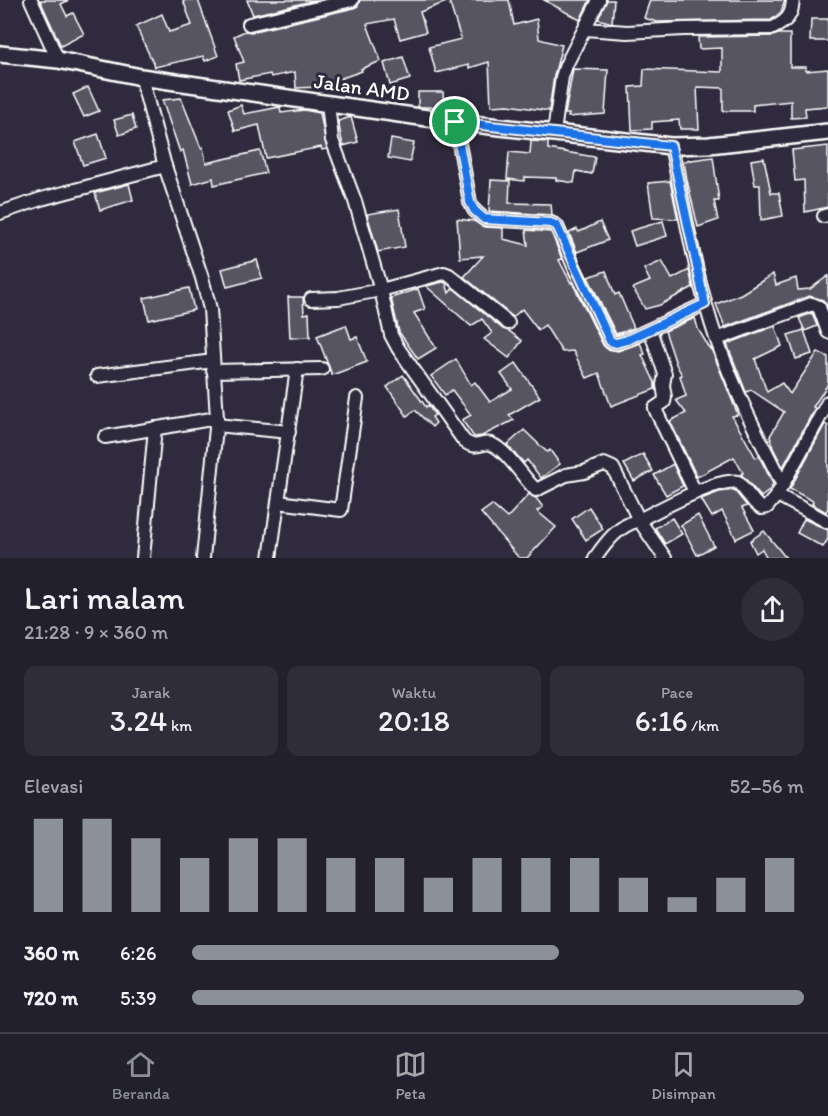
<!DOCTYPE html>
<html lang="id">
<head>
<meta charset="utf-8">
<style>
	:root { --surface:#23202e; --page:#2f2d3a; --text:#f1f3f6; --muted:#a3a3aa; --line:#403e4a; --accent:#8c9099 }
	body { margin:0; font-family:Itim,sans-serif; background:var(--page); color:var(--text); height:100vh; display:flex; flex-direction:column; font-size:22px; white-space:nowrap }
	* { box-sizing:border-box; margin:0 }
	p { font-size:20px; color:var(--muted) }
	.icon { flex:none; width:33px; height:33px; fill:none; stroke:currentColor; stroke-width:2; stroke-linecap:round; stroke-linejoin:round }
	.map { position:relative; height:558px; overflow:hidden }
	.drawer { display:flex; flex-direction:column; background:var(--surface); flex:1 }
	.drawer>* { flex:none }
	.pin { position:absolute; display:grid; place-items:center; width:51px; height:51px; color:#fff; margin:-26px; border:3px solid #fff; border-radius:50%; box-shadow:0 2px 6px #0007 }
	.round { display:grid; place-items:center; flex:none; width:63px; height:63px; border-radius:32px; background:var(--page) }
	.head { display:flex; align-items:center; justify-content:space-between; height:102px; padding:0 24px }
	h1 { font-size:33px; font-weight:600; line-height:45px }
	.metrics { display:grid; grid-template-columns:repeat(3,1fr); gap:9px; height:102px; padding:6px 24px }
	.metrics div { display:grid; align-content:center; border-radius:12px; background:var(--page); text-align:center }
	.metrics b { font-size:30px; font-weight:600 }
	.metrics small { font-size:16px; font-weight:400 }
	.metrics p { font-size:16px }
	.chart { height:168px; padding:12px 24px }
	.chart p { display:flex; justify-content:space-between }
	.chart svg { width:100%; height:108px; margin-top:6px; stroke:var(--accent); stroke-width:6 }
	ul { padding:0 24px; list-style:none; font-size:20px }
	li { display:grid; grid-template-columns:96px 72px 1fr; align-items:center; height:45px }
	li i { height:15px; border-radius:8px; background:var(--accent) }
	.tab-bar { display:flex; justify-content:space-around; align-items:center; height:84px; border-top:2px solid var(--line); background:var(--surface); font-size:16px; color:var(--muted) }
	.tab-bar a { display:grid; justify-items:center; gap:3px }
	.tab-bar .current { color:var(--accent) }
	.map>svg:first-child { display:block }
	.building { fill:#595564; stroke:#fff; stroke-width:1.5 }
	.lines { fill:none; stroke-linecap:round; stroke-linejoin:round }
	.minor-casing { stroke:#fff; stroke-width:16 }
	.tertiary-casing { stroke:#fff; stroke-width:20 }
	.minor { stroke:#2f2a3d; stroke-width:12 }
	.tertiary { stroke:#2f2a3d; stroke-width:15 }
	.route-casing { stroke:#fff; stroke-width:12 }
	.route { stroke:#1a73e8; stroke-width:8 }
	.labels { text-anchor:middle; dominant-baseline:central; stroke-width:6; stroke-linejoin:round; paint-order:stroke }
	.street-label { font-size:21px; fill:#fff; stroke:#2f2a3d }
</style>
</head>
<body>
<div class="map">
<svg width="828" height="558" viewBox="0 0 828 558">
	<rect width="100%" height="100%" fill="#2f2a3d"/>
	<filter id="ink" filterUnits="userSpaceOnUse"><feTurbulence type="fractalNoise" baseFrequency=".0167" numOctaves="2"/><feDisplacementMap in="SourceGraphic" scale="12" xChannelSelector="R" yChannelSelector="G"/><feConvolveMatrix kernelMatrix="1 2 1 2 8 2 1 2 1" color-interpolation-filters="sRGB"/></filter>
	<g filter="url(#ink)">
		<g class="building">
			<path d="M 40,0 L 69,0 L 61,4 L 67,16 L 73,13 L 84,34 L 61,46 Z"/>
			<path d="M 183,0 L 198,0 L 218,56 L 205,61 L 203,56 L 155,67 L 136,26 L 162,14 L 169,32 L 192,25 Z"/>
			<path d="M 247,0 L 316,0 L 253,15 Z"/>
			<path d="M 360,0 L 509,0 L 514,25 L 537,19 L 539,39 L 562,45 L 554,76 L 549,111 L 508,105 L 491,106 L 489,62 L 469,68 L 469,65 L 436,73 L 429,47 L 461,39 L 449,1 L 420,12 L 426,32 L 400,39 L 394,19 L 367,24 L 381,61 L 361,69 L 362,71 L 339,79 L 341,86 L 296,88 L 295,72 L 271,77 L 270,74 L 239,80 L 236,64 L 244,62 L 234,36 L 245,31 L 251,32 L 354,8 L 358,6 Z"/>
			<path d="M 544,0 L 590,0 L 580,20 Z"/>
			<path d="M 607,0 L 614,0 L 612,23 L 598,19 Z"/>
			<path d="M 650,0 L 785,0 L 781,12 L 771,20 L 657,22 L 644,18 Z"/>
			<path d="M 811,19 L 828,19 L 828,41 L 810,41 Z"/>
			<path d="M 778,34 L 790,34 L 790,67 L 806,67 L 806,71 L 828,69 L 828,106 L 805,108 L 806,117 L 791,118 L 791,101 L 753,105 L 753,111 L 723,111 L 723,88 L 697,87 L 699,129 L 680,129 L 679,120 L 652,122 L 652,129 L 632,130 L 630,87 L 643,86 L 644,69 L 722,72 L 722,48 L 699,49 L 698,37 L 773,36 Z"/>
			<path d="M 403,57 L 410,79 L 390,85 L 384,63 Z"/>
			<path d="M 573,69 L 608,70 L 605,114 L 568,117 L 569,114 L 565,114 Z"/>
			<path d="M 88,87 L 99,111 L 84,117 L 73,94 Z"/>
			<path d="M 418,92 L 443,92 L 444,107 L 418,107 Z"/>
			<path d="M 181,98 L 201,148 L 203,147 L 206,163 L 260,151 L 266,173 L 214,185 L 213,178 L 192,184 L 183,150 L 180,152 L 162,100 Z"/>
			<path d="M 241,105 L 244,114 L 280,107 L 281,113 L 304,110 L 320,113 L 327,149 L 322,150 L 321,147 L 266,158 L 259,125 L 235,131 L 228,110 Z"/>
			<path d="M 132,115 L 136,129 L 119,135 L 114,120 Z"/>
			<path d="M 351,117 L 358,142 L 343,146 L 338,121 Z"/>
			<path d="M 98,134 L 106,158 L 83,165 L 75,142 Z"/>
			<path d="M 391,139 L 414,143 L 410,162 L 388,158 Z"/>
			<path d="M 531,141 L 548,142 L 548,149 L 595,157 L 592,174 L 576,171 L 574,183 L 556,180 L 556,178 L 525,177 L 524,181 L 507,179 L 509,152 L 530,154 Z"/>
			<path d="M 828,146 L 828,207 L 805,212 L 804,180 L 795,181 L 792,150 Z"/>
			<path d="M 713,157 L 719,201 L 714,201 L 718,220 L 698,227 L 687,180 L 684,161 Z"/>
			<path d="M 764,158 L 771,193 L 779,193 L 783,216 L 761,220 L 760,185 L 755,185 L 751,160 Z"/>
			<path d="M 491,180 L 510,181 L 509,203 L 551,204 L 552,215 L 489,211 Z"/>
			<path d="M 670,181 L 678,219 L 653,218 L 648,183 Z"/>
			<path d="M 129,184 L 133,200 L 100,210 L 95,193 Z"/>
			<path d="M 399,209 L 405,247 L 378,252 L 367,214 Z"/>
			<path d="M 457,219 L 474,221 L 484,227 L 503,228 L 503,239 L 528,245 L 526,230 L 551,232 L 562,259 L 559,260 L 571,283 L 572,282 L 603,345 L 607,349 L 618,351 L 640,343 L 645,354 L 642,355 L 655,383 L 655,389 L 611,406 L 599,373 L 587,378 L 573,351 L 562,352 L 545,325 L 538,330 L 522,309 L 513,317 L 464,277 L 483,256 L 460,258 Z"/>
			<path d="M 663,221 L 667,236 L 635,246 L 630,231 Z"/>
			<path d="M 600,222 L 608,240 L 577,252 L 569,233 L 577,229 L 579,232 Z"/>
			<path d="M 257,260 L 262,278 L 227,287 L 222,269 Z"/>
			<path d="M 662,261 L 672,279 L 689,270 L 693,287 L 660,305 L 645,309 L 633,288 L 650,281 L 644,269 Z"/>
			<path d="M 606,271 L 615,295 L 619,293 L 634,328 L 616,334 L 588,277 Z"/>
			<path d="M 773,274 L 776,285 L 796,278 L 798,290 L 810,289 L 828,276 L 828,308 L 823,300 L 809,296 L 725,327 L 716,304 L 741,294 Z"/>
			<path d="M 443,282 L 446,283 L 449,293 L 453,288 L 503,329 L 509,331 L 522,341 L 509,358 L 484,339 L 492,333 L 482,319 L 471,326 L 426,286 Z"/>
			<path d="M 189,288 L 194,310 L 149,320 L 144,298 Z"/>
			<path d="M 418,289 L 425,309 L 414,313 L 436,348 L 418,359 L 399,332 L 391,298 Z"/>
			<path d="M 288,297 L 303,297 L 304,314 L 309,313 L 310,337 L 290,338 Z"/>
			<path d="M 812,313 L 817,326 L 805,331 L 799,318 Z"/>
			<path d="M 695,318 L 698,329 L 710,349 L 711,348 L 738,415 L 732,416 L 756,458 L 759,456 L 773,484 L 769,491 L 761,497 L 741,474 L 743,473 L 734,457 L 697,477 L 670,421 L 686,413 L 676,400 L 686,396 L 680,376 L 682,375 L 676,364 L 665,331 Z"/>
			<path d="M 346,325 L 351,339 L 357,337 L 367,362 L 332,375 L 317,336 Z"/>
			<path d="M 775,326 L 782,346 L 755,359 L 767,392 L 782,383 L 790,394 L 818,352 L 828,357 L 828,384 L 813,407 L 815,408 L 783,467 L 773,448 L 770,436 L 784,412 L 751,390 L 746,392 L 727,344 Z"/>
			<path d="M 804,330 L 812,354 L 796,359 L 788,335 Z"/>
			<path d="M 456,359 L 471,385 L 475,382 L 490,402 L 512,389 L 501,374 L 516,363 L 540,397 L 509,415 L 514,420 L 482,436 L 474,437 L 462,420 L 471,415 L 452,390 L 445,395 L 431,376 Z"/>
			<path d="M 403,375 L 426,407 L 428,405 L 435,415 L 432,417 L 436,423 L 432,427 L 415,410 L 407,416 L 387,387 Z"/>
			<path d="M 825,424 L 828,426 L 828,508 L 826,512 L 812,504 L 813,501 L 790,489 Z"/>
			<path d="M 524,430 L 547,452 L 550,450 L 560,464 L 541,478 L 527,460 L 524,463 L 507,445 Z"/>
			<path d="M 643,454 L 653,471 L 634,481 L 624,464 Z"/>
			<path d="M 673,464 L 683,486 L 666,495 L 654,475 Z"/>
			<path d="M 734,490 L 747,506 L 742,508 L 754,530 L 736,539 L 722,511 L 712,517 L 701,499 L 719,492 Z"/>
			<path d="M 529,494 L 536,498 L 543,507 L 537,511 L 556,527 L 527,558 L 519,558 L 481,513 L 492,505 L 507,518 Z"/>
			<path d="M 589,507 L 603,529 L 586,540 L 572,519 Z"/>
			<path d="M 698,515 L 714,546 L 697,555 L 681,525 Z"/>
			<path d="M 672,518 L 682,534 L 665,544 L 655,528 Z"/>
			<path d="M 804,519 L 828,530 L 828,539 L 823,547 L 797,533 Z"/>
			<path d="M 764,531 L 786,558 L 767,558 L 762,549 L 756,553 L 750,541 Z"/>
		</g>
		<g class="lines">
			<g class="minor-casing">
				<g id="minor">
					<path d="M 31,0 L 58,60"/>
					<path d="M 249,24 L 352,0"/>
					<path d="M 585,29 L 627,32 L 684,29 L 773,28 C 787,21 792,16 793,0"/>
					<path d="M 141,77 L 165,166 L 202,278 L 210,309 L 217,418 L 203,558"/>
					<path d="M 328,103 L 332,140 L 355,201 L 381,290 L 391,335 L 398,348 L 464,441 C 478,451 481,441 491,444 C 507,450 523,478 536,490 L 566,475 L 584,472 L 604,464 L 613,468 L 639,520 C 618,526 607,541 595,558"/>
					<path d="M 455,122 L 470,202 L 474,210 L 484,219 L 551,223 L 557,226 L 575,269 L 610,341 L 616,343 L 627,340 L 705,304"/>
					<path d="M 554,132 L 562,77 L 566,65 L 599,0"/>
					<path d="M 671,146 C 685,210 695,276 716,338 C 734,389 758,437 783,485"/>
					<path d="M 0,213 L 41,199 L 165,166"/>
					<path d="M 824,216 L 828,215"/>
					<path d="M 311,299 L 338,298 L 381,290 L 444,273 L 449,275 L 508,323"/>
					<path d="M 650,330 L 665,374 L 663,385 L 665,397 L 664,402 L 655,408 L 656,411 L 695,492"/>
					<path d="M 717,339 L 812,304 L 819,307 L 828,332"/>
					<path d="M 213,371 L 322,369"/>
					<path d="M 97,376 L 213,361"/>
					<path d="M 828,402 L 777,495 L 828,522"/>
					<path d="M 216,425 L 289,432"/>
					<path d="M 105,437 L 217,418"/>
					<path d="M 278,502 L 341,510 L 357,398"/>
					<path d="M 143,558 L 155,428"/>
					<path d="M 270,558 L 297,369"/>
					<path d="M 665,558 L 639,520 C 659,510 718,477 738,482 L 755,503 L 761,508 L 767,507 L 777,495"/>
				</g>
			</g>
			<g class="tertiary-casing">
				<path id="tertiary" d="M 0,54 L 58,60 L 141,77 L 455,122 L 636,142 L 671,146 L 709,145 L 828,132"/>
			</g>
			<use href="#minor" class="minor"/>
			<use href="#tertiary" class="tertiary"/>
		</g>
	</g>
	<g class="lines" filter="url(#ink)">
		<g class="route-casing">
			<path id="route" d="M 455,122 L 671,146 L 705,304 L 627,340 L 616,343 L 610,341 L 557,226 L 551,223 L 484,219 L 474,210 L 470,202 Z"/>
		</g>
		<use href="#route" class="route"/>
	</g>
	<g class="labels">
		<g class="street-label">
			<text transform="translate(362 87) rotate(8)">Jalan AMD</text>
		</g>
	</g>
</svg>
<div class="pin" style="left:455px;top:122px;background:#1e9e55"><svg class="icon" aria-label="arrive" viewBox="0 0 24 24"><path d="M6 21V4h12l-3 4 3 4H6"/></svg></div>
</div>
<section class="drawer">
<div class="head"><div><h1>Lari malam</h1><p>21:28 · 9 × 360 m</p></div><a class="round"><svg class="icon" aria-label="share" viewBox="0 0 24 24"><path d="M12 15V3M7 8l5-5 5 5M5 13v7h14v-7"/></svg></a></div>
<div class="metrics">
<div><p>Jarak</p><b>3.24<small> km</small></b></div>
<div><p>Waktu</p><b>20:18</b></div>
<div><p>Pace</p><b>6:16<small> /km</small></b></div>
</div>
<div class="chart"><p><span>Elevasi</span>52–56 m</p>
<svg viewBox="0 0 160 44" preserveAspectRatio="none"><path d="M5 44V6M15 44V6M25 44V14M35 44V22M45 44V14M55 44V14M65 44V22M75 44V22M85 44V30M95 44V22M105 44V22M115 44V22M125 44V30M135 44V38M145 44V30M155 44V22"/></svg>
</div>
<ul>
<li><b>360 m</b>6:26<i style="width:60%"></i></li>
<li><b>720 m</b>5:39<i style="width:100%"></i></li>
</ul>
</section>
<nav class="tab-bar">
<a class="current"><svg class="icon" aria-label="home" viewBox="0 0 24 24"><path d="M3 11l9-7 9 7M6 9v11h12V9"/></svg>Beranda</a>
<a><svg class="icon" aria-label="map" viewBox="0 0 24 24"><path d="M3 6l6-2 6 2 6-2v14l-6 2-6-2-6 2zM9 4v14M15 6v14"/></svg>Peta</a>
<a><svg class="icon" aria-label="saved" viewBox="0 0 24 24"><path d="M7 4h10v16l-5-4-5 4z"/></svg>Disimpan</a>
</nav>
</body>
</html>
